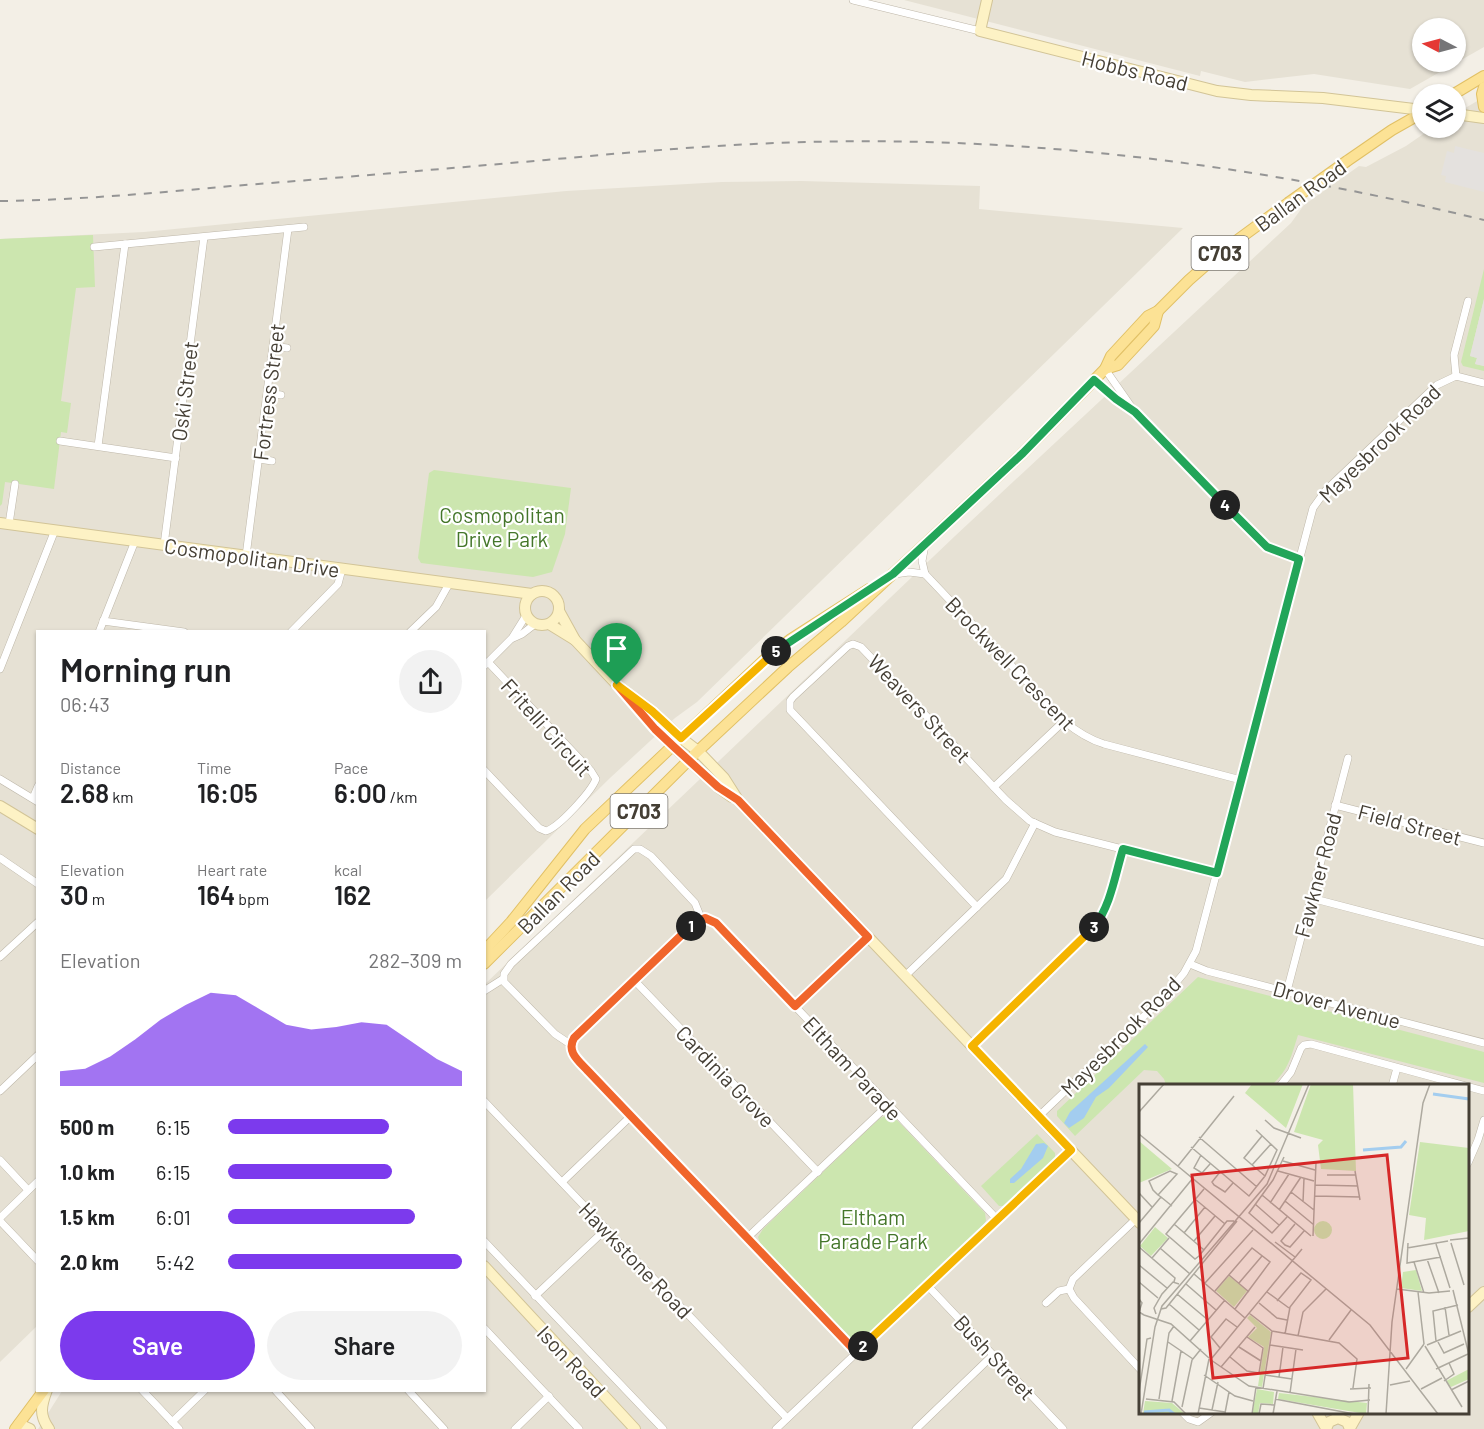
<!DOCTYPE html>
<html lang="en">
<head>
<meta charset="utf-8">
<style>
	:root { --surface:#fff; --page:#f2f2f2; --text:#202124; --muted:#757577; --accent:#7c3aed }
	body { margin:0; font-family:Barlow,sans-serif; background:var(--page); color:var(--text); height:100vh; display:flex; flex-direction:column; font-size:22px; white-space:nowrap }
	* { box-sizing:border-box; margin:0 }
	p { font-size:20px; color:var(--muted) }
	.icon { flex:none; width:33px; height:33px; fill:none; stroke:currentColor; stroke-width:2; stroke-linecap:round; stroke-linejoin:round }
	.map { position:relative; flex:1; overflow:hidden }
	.panel { position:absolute; left:36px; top:630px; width:450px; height:762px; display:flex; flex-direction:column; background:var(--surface); border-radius:0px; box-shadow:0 2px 4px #0004 }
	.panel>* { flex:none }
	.needle { width:39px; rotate:276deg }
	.tools { position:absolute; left:1412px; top:18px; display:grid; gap:12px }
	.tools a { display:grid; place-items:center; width:54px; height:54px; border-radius:50%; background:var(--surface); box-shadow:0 2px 4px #0004; font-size:30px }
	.pin { position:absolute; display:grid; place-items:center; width:51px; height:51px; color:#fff; margin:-62px -26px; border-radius:50% 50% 50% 0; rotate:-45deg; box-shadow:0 0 6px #0007 }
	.pin .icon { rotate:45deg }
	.km { position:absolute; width:30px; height:30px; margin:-15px; border-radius:50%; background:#222; color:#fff; font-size:16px; line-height:30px; text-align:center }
	.round { display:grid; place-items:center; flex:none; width:63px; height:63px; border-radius:32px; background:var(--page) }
	.head { display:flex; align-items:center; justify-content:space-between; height:102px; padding:0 24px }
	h1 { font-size:33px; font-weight:600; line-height:45px }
	.figures { display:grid; grid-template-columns:repeat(3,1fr); gap:9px; height:102px; padding:6px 24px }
	.figures div { display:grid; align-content:center }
	.figures b { font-size:26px; font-weight:600 }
	.figures small { font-size:16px; font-weight:400 }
	.figures p { font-size:16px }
	.chart { height:168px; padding:12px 24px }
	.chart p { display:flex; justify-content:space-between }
	.chart svg { width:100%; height:108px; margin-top:6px; fill:var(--accent); opacity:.7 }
	.action { display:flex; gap:12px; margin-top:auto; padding:12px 24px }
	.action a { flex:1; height:69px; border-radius:36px; background:var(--accent); color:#fff; font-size:24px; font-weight:600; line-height:69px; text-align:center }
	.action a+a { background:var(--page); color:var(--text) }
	ul { padding:0 24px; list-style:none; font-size:20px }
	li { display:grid; grid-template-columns:96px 72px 1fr; align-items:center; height:45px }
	li i { height:15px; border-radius:8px; background:var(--accent) }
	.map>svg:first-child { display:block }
	.residential { fill:#e6e1d4; fill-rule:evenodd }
	.green { fill:#cce6af }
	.parking { fill:#e4e1de }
	.water { fill:#a3cdef }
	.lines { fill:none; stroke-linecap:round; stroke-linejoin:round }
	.street-casing { stroke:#beb7a9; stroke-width:8 }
	.secondary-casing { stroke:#d2c497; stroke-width:12 }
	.primary-casing { stroke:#e1c065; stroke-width:12 }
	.street { stroke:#fff; stroke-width:7 }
	.secondary { stroke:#fdf2c5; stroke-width:10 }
	.primary { stroke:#fce295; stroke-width:10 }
	.rail { stroke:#959595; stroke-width:2; stroke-dasharray:8 8; stroke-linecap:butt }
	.primary-bridge-casing { stroke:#e1c065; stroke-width:12; stroke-linecap:butt }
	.primary-bridge { stroke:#fce295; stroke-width:10 }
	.split-1-casing { stroke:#fff; stroke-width:12 }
	.split-2-casing { stroke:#fff; stroke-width:12 }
	.split-3-casing { stroke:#fff; stroke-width:12 }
	.split-4-casing { stroke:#fff; stroke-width:12 }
	.split-5-casing { stroke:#fff; stroke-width:12 }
	.split-6-casing { stroke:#fff; stroke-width:12 }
	.split-1 { stroke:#f0652b; stroke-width:8 }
	.split-2 { stroke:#f0652b; stroke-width:8 }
	.split-3 { stroke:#f5b400; stroke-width:8 }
	.split-4 { stroke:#22a559; stroke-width:8 }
	.split-5 { stroke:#22a559; stroke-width:8 }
	.split-6 { stroke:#f5b400; stroke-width:8 }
	.labels { text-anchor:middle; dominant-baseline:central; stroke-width:4.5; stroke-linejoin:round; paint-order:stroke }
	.shield { fill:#fff; stroke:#7d7972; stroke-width:1.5 }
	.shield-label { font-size:20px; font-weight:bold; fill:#453f35 }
	.street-label { font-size:21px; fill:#453f35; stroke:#fff }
	.park-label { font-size:21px; fill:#44762a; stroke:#fff }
	.inset-river { fill:none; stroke:#a3cdef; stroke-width:3 }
	.inset-road { fill:none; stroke:#ada99f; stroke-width:1.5 }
	.view { fill:#d62828; fill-opacity:0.15; stroke:#d62828; stroke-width:3 }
	.inset-edge { fill:none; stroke:#453f35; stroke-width:3 }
</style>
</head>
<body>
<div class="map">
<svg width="1484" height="1429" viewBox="0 0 1484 1429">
	<rect width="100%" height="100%" fill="#f3efe6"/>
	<g class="residential">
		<path d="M 904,0 L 1484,0 L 1484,47 L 1410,89 L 1314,74 L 1245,82 L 1201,71 L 1200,76 ZM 1422,28 L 1455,28 L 1455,62 L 1422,62 Z"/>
		<path d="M 1484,97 L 1484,1429 L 38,1429 L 62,1391 L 484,1390 L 485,984 L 955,536 L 1291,223 L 1304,205 L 1359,166 L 1366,167 L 1406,146 L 1432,128 L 1455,128 L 1455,114 ZM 1140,1086 L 1468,1086 L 1468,1412 L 1140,1412 Z"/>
		<path d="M 801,181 L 980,186 L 979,209 L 1183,228 L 697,702 L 675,718 L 610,778 L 485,901 L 484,632 L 38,632 L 37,1326 L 0,1362 L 0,239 L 144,232 L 566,191 L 722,182 Z"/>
	</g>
	<g class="green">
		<path d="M 93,235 L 95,287 L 76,288 L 61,401 L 71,403 L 67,433 L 61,432 L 54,489 L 5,482 L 2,504 L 0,506 L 0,239 Z"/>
		<path d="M 1484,269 L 1484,299 L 1470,356 L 1477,358 L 1475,364 L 1484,366 L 1484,371 L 1463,366 L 1461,362 Z"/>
		<path d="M 434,470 L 571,488 L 565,534 L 552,572 L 533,577 L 421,563 L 418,558 L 429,473 Z"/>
		<path d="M 1198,977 L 1484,1052 L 1484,1083 L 1298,1035 C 1291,1057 1289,1069 1272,1085 L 1166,1085 L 1164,1079 L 1157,1071 L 1144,1070 L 1075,1136 L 1057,1116 L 1057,1111 Z"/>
		<path d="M 888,1115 L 896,1119 L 985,1213 L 986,1221 L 982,1227 L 865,1339 L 855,1342 L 849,1338 L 761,1246 L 758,1237 L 763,1229 L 880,1118 Z"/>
		<path d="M 1037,1134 L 1055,1153 L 1055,1158 L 1004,1206 L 999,1206 L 981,1186 Z"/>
	</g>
	<g class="parking">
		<path d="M 1455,146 L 1484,153 L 1484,192 L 1445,182 L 1446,176 L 1441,175 L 1447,151 L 1454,153 Z"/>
		<path d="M 1484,299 L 1484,366 L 1475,364 L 1477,358 L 1470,356 Z"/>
	</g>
	<g class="water">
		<path d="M 1145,1044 L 1148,1047 L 1109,1088 L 1096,1097 L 1084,1118 L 1069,1128 L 1064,1123 L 1070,1112 Z"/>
		<path d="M 1044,1143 L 1048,1146 L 1043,1158 L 1014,1183 L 1010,1183 L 1010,1179 L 1021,1169 L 1036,1144 Z"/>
	</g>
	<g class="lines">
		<g class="street-casing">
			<g id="street">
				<path d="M 853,0 L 980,31"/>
				<path d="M 94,247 L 304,227"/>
				<path d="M 273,346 L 287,348"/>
				<path d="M 1105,369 L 1135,412 L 1257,539 L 1267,547 L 1299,559"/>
				<path d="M 1456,376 L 1454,355 L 1468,301"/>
				<path d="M 1094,380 L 1131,409"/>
				<path d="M 267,393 L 281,395"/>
				<path d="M 60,441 L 176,458"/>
				<path d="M 98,446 L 125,244"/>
				<path d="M 259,459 L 272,461"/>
				<path d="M 9,524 L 15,484"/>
				<path d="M 164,545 L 204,237"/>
				<path d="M 925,545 L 922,561 L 925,574 L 1064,721 C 1076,731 1088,739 1104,744 L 1241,780"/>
				<path d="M 246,556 L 288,229"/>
				<path d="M 895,574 L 909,572 L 925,574"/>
				<path d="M 103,621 L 184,632"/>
				<path d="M 99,632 L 135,541"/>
				<path d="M 291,632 L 338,584 L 342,569"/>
				<path d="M 410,632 L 436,607 L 450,582"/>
				<path d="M 513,638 L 522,634 L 535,624"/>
				<path d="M 484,666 L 512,638 L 527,614"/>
				<path d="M 0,669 L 55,530"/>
				<path d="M 484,770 L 539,828 L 546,831 C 559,827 591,792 596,779 L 591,771 L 488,662"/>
				<path d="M 0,779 L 38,802"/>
				<path d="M 994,787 L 1064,721"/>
				<path d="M 33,798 L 38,786"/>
				<path d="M 1335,805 L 1484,843"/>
				<path d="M 0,858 L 38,884"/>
				<path d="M 1311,898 L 1484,943"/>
				<path d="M 977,907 L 790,710 L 790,701 L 793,697 L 848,646 L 853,644 L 861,647 L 1006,800 L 1030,821 L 1055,832 L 1217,873"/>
				<path d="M 0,957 L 38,922"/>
				<path d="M 1190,964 L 1207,971 L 1484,1043"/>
				<path d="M 905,976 L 1006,879 L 1035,823"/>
				<path d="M 634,980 L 818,1172"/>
				<path d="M 484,991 L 503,979"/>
				<path d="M 1287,991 L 1348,758"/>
				<path d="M 794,1006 L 868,937"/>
				<path d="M 570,1044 L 555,1034 L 504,982 L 504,974 L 511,964 L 634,849 L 640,849 L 651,856 L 695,903 L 701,918"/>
				<path d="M 972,1046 L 1090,933 C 1109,908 1114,878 1123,849"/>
				<path d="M 1280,1086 L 1291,1072 L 1301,1048 L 1304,1045 L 1311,1044 L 1484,1091"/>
				<path d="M 1392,1086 L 1397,1068"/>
				<path d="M 0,1091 L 38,1055"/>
				<path d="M 484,1101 L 787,1418"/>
				<path d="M 1039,1116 L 1164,997 L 1184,973 L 1196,951 L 1313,508 L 1326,490 L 1437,385 L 1456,376 L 1484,383"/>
				<path d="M 0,1160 L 28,1190"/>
				<path d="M 1468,1163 L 1478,1140 L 1484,1120"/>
				<path d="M 562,1182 L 631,1116"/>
				<path d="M 0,1218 L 38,1181"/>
				<path d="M 1136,1219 L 1073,1279 L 1069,1289 L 1074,1298 L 1140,1369"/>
				<path d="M 0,1221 L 38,1261"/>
				<path d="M 748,1237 L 888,1105"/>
				<path d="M 484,1241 L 663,1429"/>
				<path d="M 927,1285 L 1063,1429"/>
				<path d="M 535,1296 L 606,1229"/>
				<path d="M 1046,1303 L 1059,1291 L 1069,1289"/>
				<path d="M 484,1328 L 579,1429"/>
				<path d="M 857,1353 L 571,1051 L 570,1044 L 574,1038 L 690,927 L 698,920 L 705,918 L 716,923 L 997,1219"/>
				<path d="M 142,1390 L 179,1429"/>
				<path d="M 275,1390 L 311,1429"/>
				<path d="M 408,1390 L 444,1429"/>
				<path d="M 1182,1412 L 1189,1419 L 1198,1422 L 1212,1412"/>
				<path d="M 172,1422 L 205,1390"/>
				<path d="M 515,1429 L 549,1396"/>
				<path d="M 776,1429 L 1071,1150"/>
				<path d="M 916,1429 L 993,1355"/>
			</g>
		</g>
		<g class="secondary-casing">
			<g id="secondary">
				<path d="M 987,0 L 980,31 L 1217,91 L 1251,95 L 1323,98 L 1422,110"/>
				<path d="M 1455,114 L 1484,118"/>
				<path d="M 0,523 L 532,594"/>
				<circle cx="542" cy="608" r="17"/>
				<path d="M 559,611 L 575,640 L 621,689"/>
				<path d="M 549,624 L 575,640"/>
				<path d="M 617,685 L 652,711 L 681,738 L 698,751 L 724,778 L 738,800 L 1140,1223"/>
				<path d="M 631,700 L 673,746 L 718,787 L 732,797"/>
				<path d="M 0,806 L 38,829"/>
				<path d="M 484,1266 L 635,1429"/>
				<path d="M 1468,1307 L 1484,1292"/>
				<path d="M 47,1390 C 41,1406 39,1415 49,1429"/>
				<path d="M 1317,1412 L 1326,1428"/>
				<path d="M 19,1424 L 30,1429"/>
				<path d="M 1350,1428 L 1359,1412"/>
				<path d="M 1326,1429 L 1329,1422 L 1338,1418 L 1347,1422 L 1350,1429"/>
			</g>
		</g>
		<g class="primary-casing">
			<g id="primary">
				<path d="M 1484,87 L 1482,94 L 1484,107"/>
				<path d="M 1454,94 L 1484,76"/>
				<path d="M 1347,161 L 1392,130 L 1422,113"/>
				<path d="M 1105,369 L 1118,365 L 1144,337 L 1154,326 L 1158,311"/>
				<path d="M 484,951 L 511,922 L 585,829 L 681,738 L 763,661 L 791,639 L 869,589"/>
				<path d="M 484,964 L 698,751 L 788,667 L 841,622 L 1023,453 L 1105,369 L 1111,356 L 1148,316 L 1158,311 L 1189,280 L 1221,252 L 1288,203"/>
				<path d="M 15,1429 L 44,1390"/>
			</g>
		</g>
		<use href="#street" class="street"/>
		<use href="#secondary" class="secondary"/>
		<use href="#primary" class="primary"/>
		<path class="rail" d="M 0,201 C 78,200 155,193 232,186 C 337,178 441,169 546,160 C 633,152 720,144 808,142 C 1037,136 1262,166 1484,220"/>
		<g class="primary-bridge-casing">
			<path id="primary-bridge" d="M 1288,203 L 1347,161"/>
		</g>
		<use href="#primary-bridge" class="primary-bridge"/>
	</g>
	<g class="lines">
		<g class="split-1-casing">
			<path id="split-1" d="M 617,685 L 655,729 L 673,746 L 718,787 L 738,800 L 868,937 L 795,1006 L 716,923 L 705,918 L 691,926"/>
		</g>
		<g class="split-2-casing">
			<path id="split-2" d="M 691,926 L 574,1038 C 566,1052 579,1061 588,1071 L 857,1353 L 863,1346"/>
		</g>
		<g class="split-3-casing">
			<path id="split-3" d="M 863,1346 L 1071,1150 L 972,1046 L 1094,927"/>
		</g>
		<g class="split-4-casing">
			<path id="split-4" d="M 1094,927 C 1111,905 1115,875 1123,849 L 1217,873 L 1299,559 L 1267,547 L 1225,505"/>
		</g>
		<g class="split-5-casing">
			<path id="split-5" d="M 776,651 L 893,574 L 1023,453 L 1094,380 L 1116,399 L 1135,412 L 1225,505"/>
		</g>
		<g class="split-6-casing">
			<path id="split-6" d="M 617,685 L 652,711 L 681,738 L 776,651"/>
		</g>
		<use href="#split-1" class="split-1"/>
		<use href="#split-2" class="split-2"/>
		<use href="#split-3" class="split-3"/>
		<use href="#split-4" class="split-4"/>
		<use href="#split-5" class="split-5"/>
		<use href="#split-6" class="split-6"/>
	</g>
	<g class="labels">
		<g class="shield">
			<rect x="1191.5" y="236" width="57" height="34" rx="4.5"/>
			<rect x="610.5" y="794" width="57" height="34" rx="4.5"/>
		</g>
		<g class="shield-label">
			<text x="1220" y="253">C703</text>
			<text x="639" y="811">C703</text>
		</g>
		<g class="street-label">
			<text transform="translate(1135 70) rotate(14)">Hobbs Road</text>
			<text transform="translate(1300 195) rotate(-36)">Ballan Road</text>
			<text transform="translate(184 391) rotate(-83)">Oski Street</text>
			<text transform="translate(268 392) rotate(-83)">Fortress Street</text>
			<text transform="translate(1379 443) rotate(-44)">Mayesbrook Road</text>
			<text transform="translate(252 557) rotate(8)">Cosmopolitan Drive</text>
			<text transform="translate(1011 663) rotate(46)">Brockwell Crescent</text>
			<text transform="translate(920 708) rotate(47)">Weavers Street</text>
			<text transform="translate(547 727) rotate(48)">Fritelli Circuit</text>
			<text transform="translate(1410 824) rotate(15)">Field Street</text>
			<text transform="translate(1317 875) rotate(-75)">Fawkner Road</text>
			<text transform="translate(558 892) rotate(-45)">Ballan Road</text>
			<text transform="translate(1337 1004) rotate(15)">Drover Avenue</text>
			<text transform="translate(1120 1036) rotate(-45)">Mayesbrook Road</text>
			<text transform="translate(853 1068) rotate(47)">Eltham Parade</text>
			<text transform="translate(726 1076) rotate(46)">Cardinia Grove</text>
			<text transform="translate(636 1260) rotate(46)">Hawkstone Road</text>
			<text transform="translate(995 1357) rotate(47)">Bush Street</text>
			<text transform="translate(572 1361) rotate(47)">Ison Road</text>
		</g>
		<g class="park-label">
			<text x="502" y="514">Cosmopolitan<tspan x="502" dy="24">Drive Park</tspan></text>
			<text x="873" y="1216">Eltham<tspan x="873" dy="24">Parade Park</tspan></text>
		</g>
	</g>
	<g transform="translate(1139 1084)">
		<rect width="330" height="330" fill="#f3efe6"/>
		<path d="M 113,0 L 164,0 L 147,44 L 106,9 ZM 172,0 L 214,0 L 217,87 L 182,85 L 179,61 L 184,56 L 155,48 ZM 0,57 L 33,85 L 0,99 ZM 281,58 L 330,64 L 330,147 L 285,156 L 287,134 L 270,131 ZM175 146a9 9 0 1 1 18 0a9 9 0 1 1-18 0ZM 16,143 L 29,154 L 12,172 L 1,162 ZM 277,186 L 283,207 L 262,204 L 264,188 ZM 90,192 L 108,207 L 95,223 L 77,207 ZM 111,231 L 132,248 L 123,303 L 119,302 L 125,263 L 109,253 L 118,244 L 108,234 ZM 330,285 L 330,295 L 312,303 L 307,297 ZM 118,305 L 135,308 L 134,320 L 121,319 L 119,330 L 113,330 ZM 140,309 L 228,319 L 227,330 L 139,315 ZM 6,317 L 33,319 L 46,330 L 4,330 Z" fill="#cce6af"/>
		<path class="inset-river" d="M 294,10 L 330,15M 224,66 L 262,63 L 267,57M 5,328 L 30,326 L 35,330"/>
		<path class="inset-road" d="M 0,28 L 25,0M 126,36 L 135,44 L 162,54M 0,50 L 231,241 L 299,330M 123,52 L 105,74 L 126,92M 60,53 L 118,103M 52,63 L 110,112 L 126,92 L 138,66 L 117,46M 62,71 L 55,84 L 63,89 L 71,80M 145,73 L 134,96 L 110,129 L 133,149 L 148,133M 144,77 L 176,86M 113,81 L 132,60M 39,82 L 95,12M 139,87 L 175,97M 216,87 L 221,116M 81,88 L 73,98 L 75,101 L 86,108 L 94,99M 188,91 L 216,91M 176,101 L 219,102M 152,108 L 175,126M 0,109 L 13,123M 19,111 L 38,90 L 31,87 L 10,97 L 14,106 L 19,111 L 22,113 L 33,122M 123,111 L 172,152M 176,112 L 221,113M 56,115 L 86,140M 146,117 L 175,141M 164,118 L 165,94M 131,119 L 150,90M 116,120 L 140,141M 140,126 L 162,93M 0,139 L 22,113M 35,140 L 65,166M 156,140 L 142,157 L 146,161 L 151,163 L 165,147M 45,149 L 66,123M 174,152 L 177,78M 311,156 L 330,154M 55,157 L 76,132M 136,158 L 156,173M 269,159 L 268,179 L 302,173M 312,159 L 325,201M 0,160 L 54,94M 297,160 L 311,204M 0,163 L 36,194 L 35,198M 21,164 L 51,190M 268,164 L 309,157M 60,172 L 56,175 L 27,150 L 65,105M 60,172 L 88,137 L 95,137M 13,174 L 30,154M 288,175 L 300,209M 275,178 L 285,209M 0,181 L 28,204M 55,190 L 106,234M 90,191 L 110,208M 0,198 L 19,214M 66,199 L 114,146M 100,199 L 123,172M 47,200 L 77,226M 258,205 L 290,209 L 311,207M 314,206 L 330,271M 76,207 L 113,164 L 131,178 L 96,225M 128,208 L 150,224M 279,208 L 285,260M 38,210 L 69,236M 0,215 L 3,219 L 0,228 L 5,231M 138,217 L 162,189 L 172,196 L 151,223 L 146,250M 120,219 L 138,234 L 148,236M 30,220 L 60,246M 306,223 L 310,251M 22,225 L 27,224 L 98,137M 110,229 L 133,247 L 200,259 L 218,275 L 214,304M 17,230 L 15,224 L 23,210 L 34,198 L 40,200M 5,231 L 32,240 L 70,274M 159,252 L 164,228 L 187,205M 190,256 L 212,226M 51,257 L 86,216M 297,257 L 294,227 L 319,221M 29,258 L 54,275M 299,258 L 305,269 L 325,260M 131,261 L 164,266M 288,261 L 322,247M 286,262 L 323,323M 100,263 L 122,277M 81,264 L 72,253 L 87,235 L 98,243M 91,273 L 108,287 L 120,289 L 124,264 L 108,253M 73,274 L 163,165M 72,276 L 110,302 L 210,318 L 231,316M 82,283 L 116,243M 267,285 L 285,260M 297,285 L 329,270M 65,291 L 96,312 L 114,317M 126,291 L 153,295M 140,293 L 144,263M 305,297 L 315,290 L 310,279M 251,301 L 271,297M 124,305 L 133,247M 211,305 L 232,304M 282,305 L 303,294M 312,306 L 330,297M 0,308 L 8,255 L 12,254M 151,309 L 157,265M 7,315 L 35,318 L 47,330M 20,315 L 30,249 L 35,242M 136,315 L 215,330M 33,317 L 42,267M 43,323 L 53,276 L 62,265M 60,324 L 86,328M 73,326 L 79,298M 86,329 L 90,308M 2,330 L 16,243 L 23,222 L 128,100 L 170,0M 59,330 L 70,275M 113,330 L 117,303M 120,330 L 122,320 L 135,321M 134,330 L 138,307M 229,330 L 230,300M 247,330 L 253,238 L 284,19 L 291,0"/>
		<path class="view" d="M 248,71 L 269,274 L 74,294 L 53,91 Z"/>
		<rect width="330" height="330" class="inset-edge"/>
	</g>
</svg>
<div class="tools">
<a><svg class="needle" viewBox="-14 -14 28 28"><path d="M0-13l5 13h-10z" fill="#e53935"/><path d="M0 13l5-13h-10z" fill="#757577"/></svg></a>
<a><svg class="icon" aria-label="layers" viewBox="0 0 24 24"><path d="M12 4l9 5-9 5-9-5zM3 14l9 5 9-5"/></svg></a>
</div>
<div class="pin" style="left:617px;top:685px;background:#1e9e55"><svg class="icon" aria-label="arrive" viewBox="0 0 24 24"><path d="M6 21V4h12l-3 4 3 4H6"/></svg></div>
<b class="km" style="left:691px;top:926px">1</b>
<b class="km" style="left:863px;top:1346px">2</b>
<b class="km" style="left:1094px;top:927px">3</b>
<b class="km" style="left:1225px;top:505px">4</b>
<b class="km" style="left:776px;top:651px">5</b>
<section class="panel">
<div class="head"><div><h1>Morning run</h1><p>06:43</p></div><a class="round"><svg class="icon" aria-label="share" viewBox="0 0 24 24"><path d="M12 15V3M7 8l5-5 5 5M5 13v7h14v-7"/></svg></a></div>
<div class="figures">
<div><p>Distance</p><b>2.68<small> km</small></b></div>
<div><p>Time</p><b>16:05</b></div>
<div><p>Pace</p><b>6:00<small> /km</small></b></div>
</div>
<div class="figures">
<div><p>Elevation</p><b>30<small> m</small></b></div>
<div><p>Heart rate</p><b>164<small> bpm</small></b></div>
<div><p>kcal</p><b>162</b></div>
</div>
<div class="chart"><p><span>Elevation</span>282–309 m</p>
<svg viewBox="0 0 160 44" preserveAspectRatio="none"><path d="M0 44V38L10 37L20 32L30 25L40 17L50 11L60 6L70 7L80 13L90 19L100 21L110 20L120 18L130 19L140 26L150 33L160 38V44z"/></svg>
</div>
<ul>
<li><b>500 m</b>6:15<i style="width:69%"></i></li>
<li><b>1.0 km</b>6:15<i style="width:70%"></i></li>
<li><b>1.5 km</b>6:01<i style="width:80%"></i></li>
<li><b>2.0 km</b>5:42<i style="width:100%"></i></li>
</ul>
<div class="action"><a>Save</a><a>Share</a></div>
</section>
</div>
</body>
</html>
